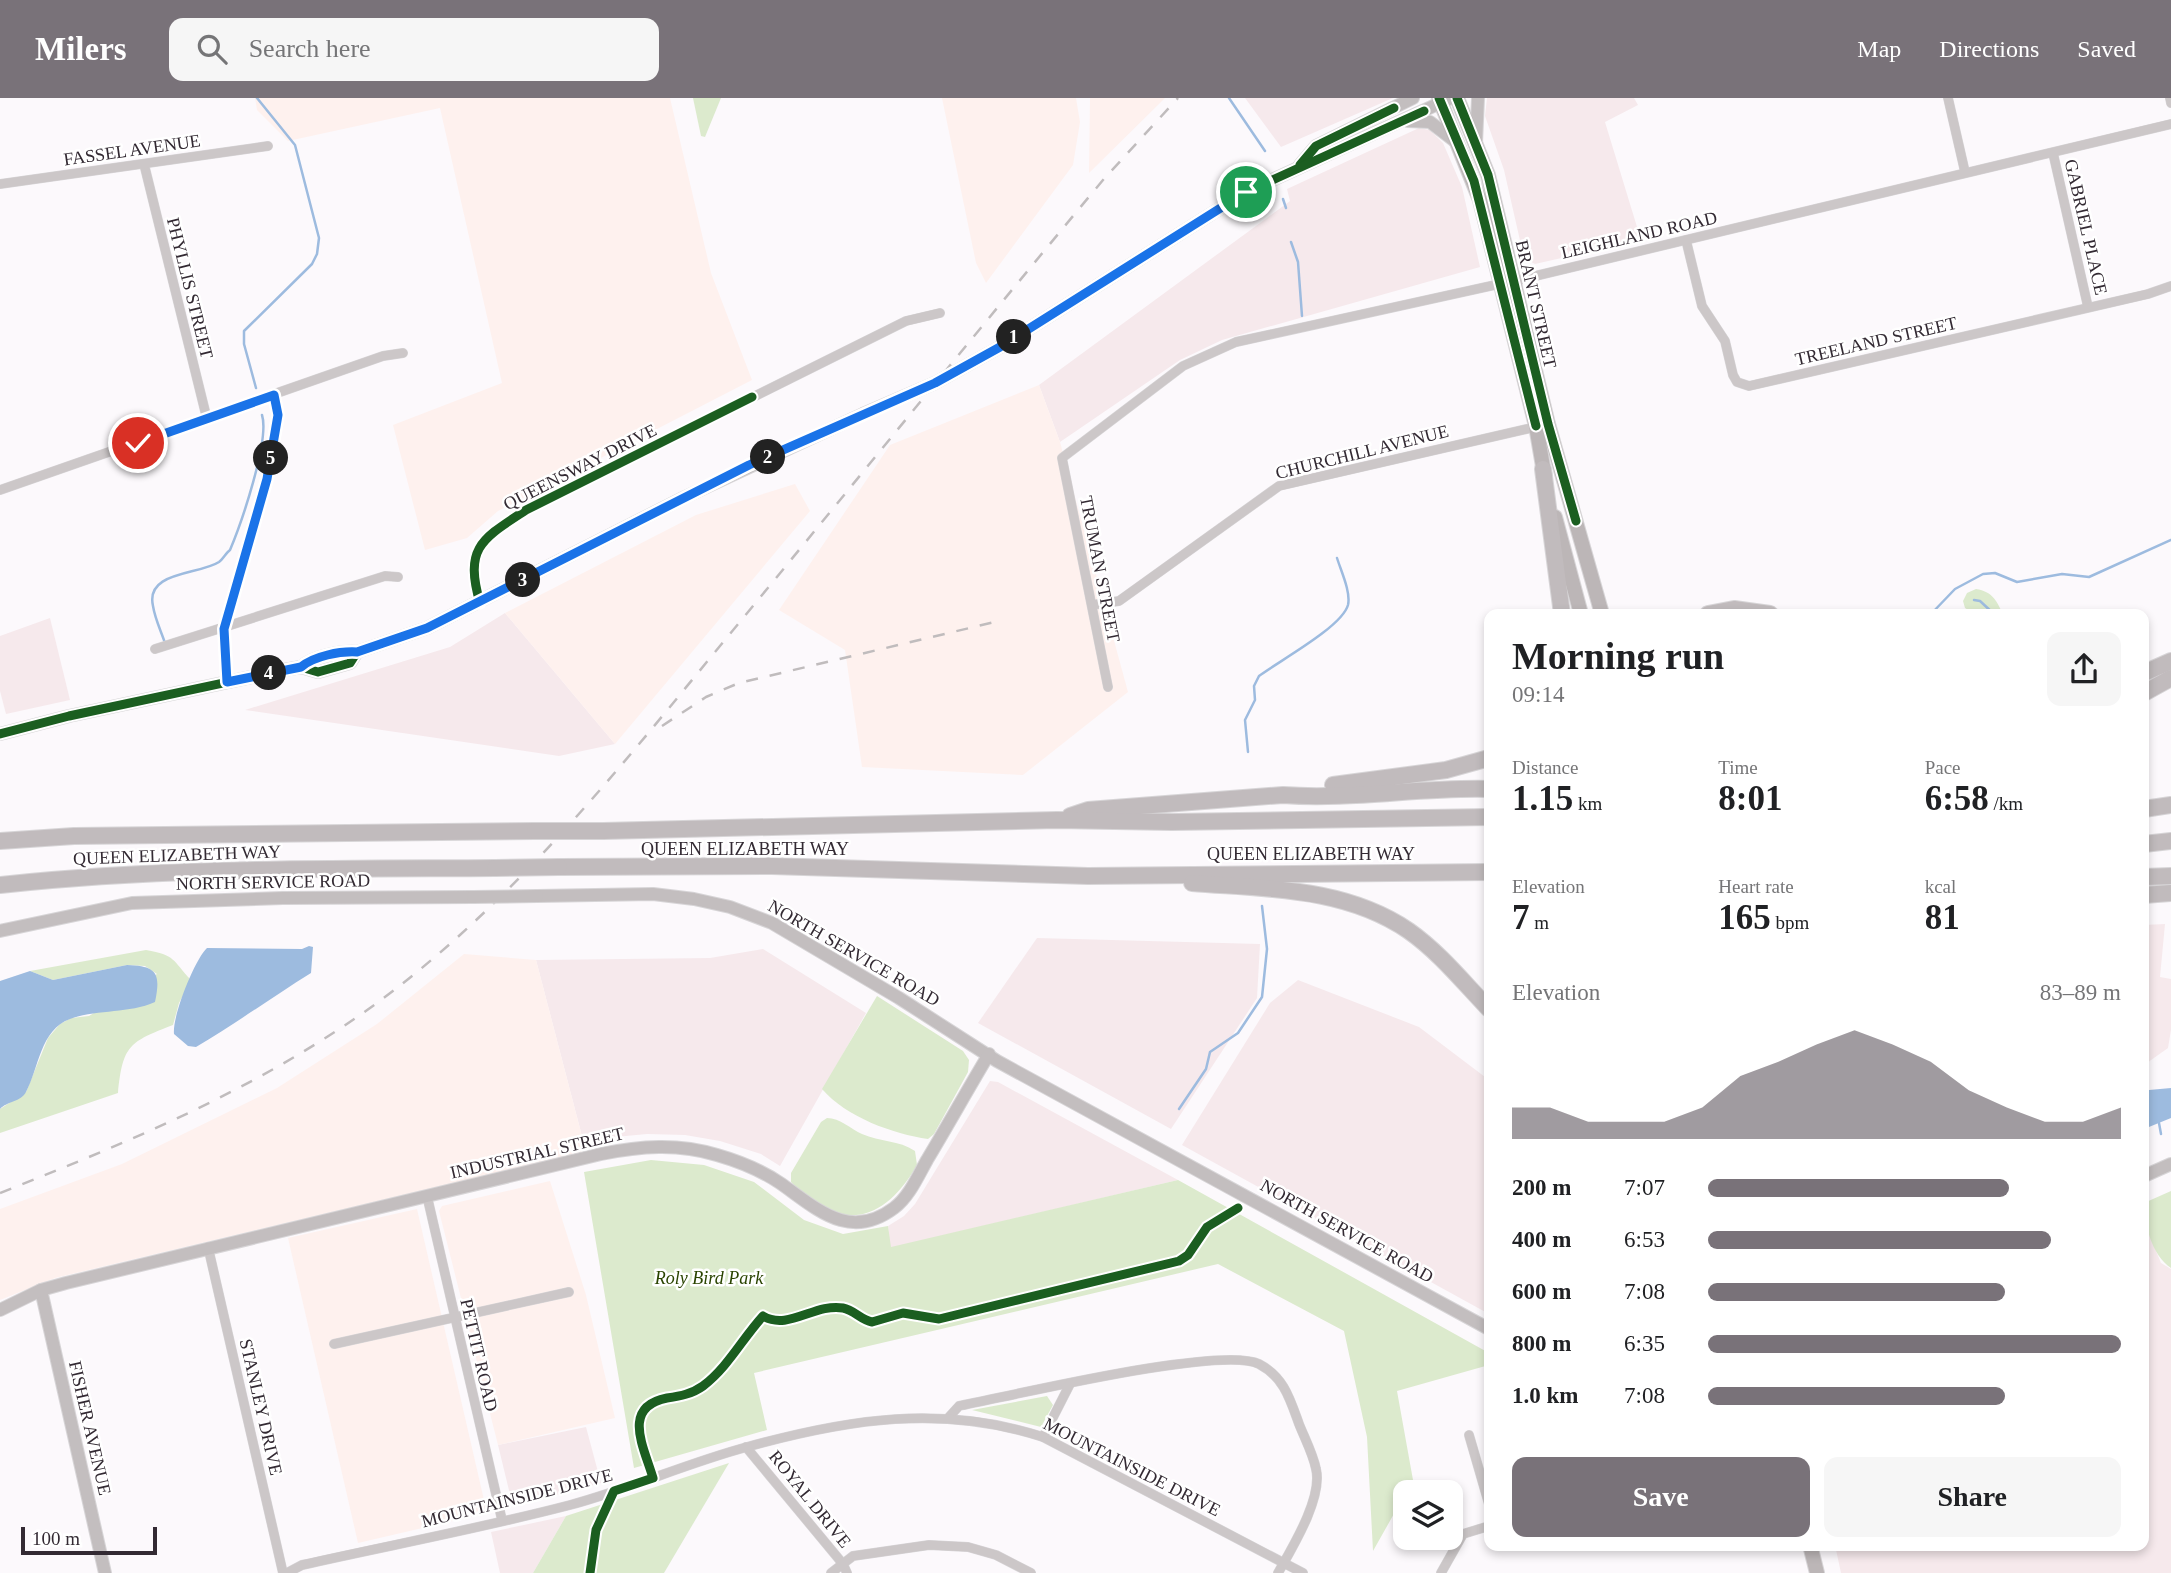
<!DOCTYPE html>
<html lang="en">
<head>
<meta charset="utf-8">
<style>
	:root { --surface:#fff; --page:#f6f6f6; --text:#202124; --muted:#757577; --accent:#797279 }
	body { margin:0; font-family:Georgia,serif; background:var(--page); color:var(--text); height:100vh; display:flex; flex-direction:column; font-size:26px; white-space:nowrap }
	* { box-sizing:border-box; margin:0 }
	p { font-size:23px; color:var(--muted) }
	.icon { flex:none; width:38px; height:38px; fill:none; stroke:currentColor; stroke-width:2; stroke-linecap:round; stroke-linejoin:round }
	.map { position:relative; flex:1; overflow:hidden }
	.details { position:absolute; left:1484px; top:511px; width:665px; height:942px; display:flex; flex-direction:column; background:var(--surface); border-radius:14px; box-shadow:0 4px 10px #0003 }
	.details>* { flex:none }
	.buttons { position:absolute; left:1393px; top:1382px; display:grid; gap:14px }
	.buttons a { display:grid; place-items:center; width:70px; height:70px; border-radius:14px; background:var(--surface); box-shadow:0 4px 10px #0003; font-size:35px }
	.scale { position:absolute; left:21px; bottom:18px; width:136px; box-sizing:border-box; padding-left:7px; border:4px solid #332a33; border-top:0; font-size:19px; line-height:24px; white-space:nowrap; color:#332a33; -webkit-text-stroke:5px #fff; paint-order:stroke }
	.pin { position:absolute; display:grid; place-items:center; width:60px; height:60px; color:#fff; margin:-30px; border:4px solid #fff; border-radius:50%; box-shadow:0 2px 7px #0007 }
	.km { position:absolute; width:35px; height:35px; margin:-18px; border-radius:50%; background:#222; color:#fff; font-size:19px; line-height:35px; text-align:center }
	.round { display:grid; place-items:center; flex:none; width:74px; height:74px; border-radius:14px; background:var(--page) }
	.summary { display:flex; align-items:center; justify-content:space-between; height:119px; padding:0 28px }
	h1 { font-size:38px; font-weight:700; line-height:52px }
	.figures { display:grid; grid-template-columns:repeat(3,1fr); gap:10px; height:119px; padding:7px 28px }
	.figures div { display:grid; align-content:center }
	.figures b { font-size:35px; font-weight:700 }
	.figures small { font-size:19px; font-weight:400 }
	.figures p { font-size:19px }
	.chart { height:196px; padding:14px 28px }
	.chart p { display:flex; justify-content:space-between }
	.chart svg { width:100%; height:126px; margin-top:7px; fill:var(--accent); opacity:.7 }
	.cta { display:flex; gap:14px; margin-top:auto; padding:14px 28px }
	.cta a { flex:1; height:80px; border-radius:14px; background:var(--accent); color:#fff; font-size:28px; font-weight:700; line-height:80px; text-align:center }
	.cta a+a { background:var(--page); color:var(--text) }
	ul { padding:0 28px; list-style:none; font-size:23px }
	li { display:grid; grid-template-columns:112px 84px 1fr; align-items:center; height:52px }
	li i { height:18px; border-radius:9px; background:var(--accent) }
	header { display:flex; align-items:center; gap:42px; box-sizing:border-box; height:98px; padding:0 35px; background:var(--accent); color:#fff }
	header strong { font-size:33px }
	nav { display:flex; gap:38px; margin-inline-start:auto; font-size:24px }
	.search { width:490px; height:63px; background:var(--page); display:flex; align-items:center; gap:18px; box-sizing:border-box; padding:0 24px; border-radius:14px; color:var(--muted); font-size:26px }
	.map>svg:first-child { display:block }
	.commercial { fill:#f6e9ec }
	.industrial { fill:#fef1ee }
	.green { fill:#dceacd }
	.water { fill:#9dbbdf }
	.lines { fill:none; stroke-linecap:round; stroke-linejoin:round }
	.stream { stroke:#9dbbdf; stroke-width:2.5 }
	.street-casing { stroke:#d7d5d7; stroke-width:10 }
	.secondary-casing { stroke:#d7d5d7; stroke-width:14 }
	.primary-casing { stroke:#d7d5d7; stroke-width:16 }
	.highway-casing { stroke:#d7d5d7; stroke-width:18 }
	.street { stroke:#ccc7c8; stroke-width:9 }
	.secondary { stroke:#c3bebf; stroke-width:12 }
	.primary { stroke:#bcb6b7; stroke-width:14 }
	.highway { stroke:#c1bbbd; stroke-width:16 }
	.rail { stroke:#c0bcbd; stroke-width:2.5; stroke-dasharray:12 12; stroke-linecap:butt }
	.secondary-bridge-casing { stroke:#d7d5d7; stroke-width:14; stroke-linecap:butt }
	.highway-bridge-casing { stroke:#d7d5d7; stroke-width:18; stroke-linecap:butt }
	.secondary-bridge { stroke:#c3bebf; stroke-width:12 }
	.highway-bridge { stroke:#c1bbbd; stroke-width:16 }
	.cycleway-casing { stroke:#fff; stroke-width:13 }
	.cycleway { stroke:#1b5e20; stroke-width:9 }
	.route-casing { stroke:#fff; stroke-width:14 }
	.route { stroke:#1a73e8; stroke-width:9 }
	.labels { text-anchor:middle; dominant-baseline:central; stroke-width:5; stroke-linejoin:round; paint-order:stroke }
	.street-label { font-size:18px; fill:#332a33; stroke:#fff }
	.park-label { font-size:18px; font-style:italic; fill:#2a4400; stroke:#fff }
</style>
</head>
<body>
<header>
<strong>Milers</strong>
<div class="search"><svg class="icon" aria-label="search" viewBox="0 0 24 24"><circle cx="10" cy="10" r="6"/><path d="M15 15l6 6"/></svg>Search here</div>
<nav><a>Map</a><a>Directions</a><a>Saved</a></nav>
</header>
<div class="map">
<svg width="2171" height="1475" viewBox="0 0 2171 1475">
	<rect width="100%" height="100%" fill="#fcf9fc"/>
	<g class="commercial">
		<path d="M 1245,0 L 1393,0 L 1281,49 Z"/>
		<path d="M 1487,0 L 1634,0 L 1638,7 L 1605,24 L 1641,142 L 1535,166 L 1524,160 L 1504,72 L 1485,18 Z"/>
		<path d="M 1419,30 L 1430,32 L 1443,45 L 1462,89 L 1480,169 L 1222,242 L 1180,262 L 1060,344 L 1039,287 L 1290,103 L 1287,91 Z"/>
		<path d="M 505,515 L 615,646 L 559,658 L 245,612 L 450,549 Z"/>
		<path d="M 50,520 L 70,602 L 6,616 L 0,593 L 0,538 Z"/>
		<path d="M 2165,826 L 2160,879 L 2171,881 L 2171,932 L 2168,950 L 2144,967 L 2144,827 Z"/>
		<path d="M 1037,840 L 1260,846 L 1257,900 L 1171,1031 L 978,925 Z"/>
		<path d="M 763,851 L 866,915 L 780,1068 L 761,1056 L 720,1043 L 685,1037 L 647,1036 L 583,1042 L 536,862 L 710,860 Z"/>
		<path d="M 1298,882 L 1419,929 L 1489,982 L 1489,1216 L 1182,1047 L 1270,905 Z"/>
		<path d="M 990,983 L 998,984 L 1178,1082 L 890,1150 L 888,1128 L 904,1118 L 915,1106 Z"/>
		<path d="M 2144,1124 L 2161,1165 L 2171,1171 L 2171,1475 L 1841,1475 L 1835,1447 L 2144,1447 Z"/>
		<path d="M 586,1329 L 601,1385 L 513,1409 L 498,1347 Z"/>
		<path d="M 566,1418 L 533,1475 L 500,1475 L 491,1434 Z"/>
	</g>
	<g class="industrial">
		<path d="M 255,0 L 670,0 L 711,175 L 752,282 L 498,413 L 467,440 L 425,452 L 393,327 L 502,285 L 440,10 L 288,43 L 257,12 Z"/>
		<path d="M 942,0 L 1076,0 L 1080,24 L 1073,67 L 986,185 L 976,165 Z"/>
		<path d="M 1090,0 L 1165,0 L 1089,75 Z"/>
		<path d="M 1039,287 L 1060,344 L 1128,594 L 1023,677 L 862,669 L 845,552 L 779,512 L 890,347 Z"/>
		<path d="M 795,386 L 810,413 L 615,646 L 505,515 L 696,417 Z"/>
		<path d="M 464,856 L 536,862 L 583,1042 L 583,1054 L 55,1180 L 0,1202 L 0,1111 L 122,1066 L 277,990 L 377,926 Z"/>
		<path d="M 550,1083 L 586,1197 L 615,1320 L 498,1347 L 439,1113 L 442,1108 Z"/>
		<path d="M 417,1111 L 487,1415 L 358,1445 L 288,1140 Z"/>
	</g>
	<g class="green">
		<path d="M 693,0 L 721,0 L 705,39 L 701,38 Z"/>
		<path d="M 1976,491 C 1993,494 1996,502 2003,516 L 1975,516 L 1965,510 L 1963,503 L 1967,495 Z"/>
		<path d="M 146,852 C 176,857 172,862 191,882 L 179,905 L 173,927 C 129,944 123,947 118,995 L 0,1035 L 0,1011 L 26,994 L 48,940 L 60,926 L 71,920 L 89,918 L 157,876 L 145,868 L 127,867 L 53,882 L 30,873 Z"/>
		<path d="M 877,898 L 963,953 L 969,962 L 968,974 L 934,1036 L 928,1041 C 893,1036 846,1019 822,991 Z"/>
		<path d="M 827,1020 C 840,1020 851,1031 862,1036 C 880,1044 899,1042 915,1053 L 917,1067 C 883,1126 839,1135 791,1084 L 791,1075 L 821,1024 Z"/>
		<path d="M 651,1062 L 704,1067 L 754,1084 L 804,1122 L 843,1136 L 888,1128 L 891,1149 L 1178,1082 L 1489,1255 L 1489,1267 L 1397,1293 L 1413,1382 L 1373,1453 L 1367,1339 L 1344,1233 L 1218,1166 L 754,1275 L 767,1332 L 634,1370 L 584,1074 Z"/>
		<path d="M 2171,1093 L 2171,1170 C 2152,1158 2144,1126 2144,1105 Z"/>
		<path d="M 1047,1298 L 1053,1307 L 1041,1329 L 972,1312 Z"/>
		<path d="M 729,1365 L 664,1475 L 533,1475 L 566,1418 Z"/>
	</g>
	<g class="water">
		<path d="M 309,848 L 313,849 L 311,875 C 271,900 238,924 196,949 L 188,948 L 174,936 C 172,918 195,861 207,850 L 302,851 Z"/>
		<path d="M 127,867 C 157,868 161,875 155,904 C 128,916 97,911 70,921 C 40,932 39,970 26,994 C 21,1004 7,1003 0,1011 L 0,883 L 30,873 L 53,882 Z"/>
		<path d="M 2171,990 L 2171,1020 L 2144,1031 L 2144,996 L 2149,992 Z"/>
	</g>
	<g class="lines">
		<g class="stream">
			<path d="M 1229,0 L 1265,53"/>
			<path d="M 1283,101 L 1286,110"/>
			<path d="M 1291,144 L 1298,164 L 1302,218"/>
			<path d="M 256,290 L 244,246 L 244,233 L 312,166 L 317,156 L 319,140 L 295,47 L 257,0"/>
			<path d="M 1974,502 L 1980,503 L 1994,516"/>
			<path d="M 1931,516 L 1955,491 L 1983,476 L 1995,475 L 2017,484 L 2062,476 L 2089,479 L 2171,442"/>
			<path d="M 165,545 C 161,533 155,521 153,508 C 145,473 199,477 219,464 C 223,461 226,455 230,452 C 241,426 270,342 262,317"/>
			<path d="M 1248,654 L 1245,622 L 1255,602 L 1254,588 L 1259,578 C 1279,563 1342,529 1348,507 C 1351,494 1341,473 1337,460"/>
			<path d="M 1179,1011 L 1206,971 L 1210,954 L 1238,935 L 1262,899 L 1267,851 L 1262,808"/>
			<path d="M 2159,1025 L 2161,1036"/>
		</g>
		<g class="street-casing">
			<g id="street">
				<path d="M 1948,0 L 1965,74"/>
				<path d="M 2170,0 L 2171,5"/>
				<path d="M 2053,55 L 2088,209"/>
				<path d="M 144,66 L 207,321"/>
				<path d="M 0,86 L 268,48"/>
				<path d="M 1686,142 L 1702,208 L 1725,243 L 1733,277 L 1737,284 L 1749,288 L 2148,196 L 2171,188"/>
				<path d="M 0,392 L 383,258 L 403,255"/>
				<path d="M 480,505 C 464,449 482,441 526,412 L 906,223 L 940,215"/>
				<path d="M 1092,507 L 1119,503 L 1279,388 L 1540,328"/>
				<path d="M 155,551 L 385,478 L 398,479"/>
				<path d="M 227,584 L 224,531 L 267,381 L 278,316 L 274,297"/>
				<path d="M 1108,589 L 1062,360 L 1183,268 L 1236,244 L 1531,179 L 2171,26"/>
				<path d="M 427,1098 L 502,1422"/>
				<path d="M 208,1149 L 283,1475"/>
				<path d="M 334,1246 L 569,1194"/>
				<path d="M 949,1319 L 959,1308 C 1011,1298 1222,1247 1259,1266 C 1284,1279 1290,1301 1299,1326 C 1305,1341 1313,1356 1316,1371 C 1323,1400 1292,1450 1278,1475"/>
				<path d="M 1469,1337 L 1489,1406"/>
				<path d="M 1043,1339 L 1070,1286"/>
				<path d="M 746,1349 L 843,1466 L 847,1475"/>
				<path d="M 287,1475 L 302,1467 C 391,1447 482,1430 570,1407 C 630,1391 687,1365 747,1349 C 848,1321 942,1306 1043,1339 L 1303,1475"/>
				<path d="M 831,1475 L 853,1458 L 929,1447 L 968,1449 L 996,1457 L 1031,1475"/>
				<path d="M 1441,1475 L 1463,1436 L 1489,1428"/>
			</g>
		</g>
		<g class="secondary-casing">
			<g id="secondary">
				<path d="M 1408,23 L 1430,24 L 1456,44"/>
				<path d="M 1476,45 L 1478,0"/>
				<path d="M 1300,67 L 1316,48 L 1413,0"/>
				<path d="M 1000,249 L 1246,94 L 1451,0"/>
				<path d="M 301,569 C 314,558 340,553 357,554 L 427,530 L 685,399 L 863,316"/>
				<path d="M 0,636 L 69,618 L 284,572 L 301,569 L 318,574 L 350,565 L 357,554"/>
				<path d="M 537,798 L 653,796 L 694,801 L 730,809 L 772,825 L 899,900 L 997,963 L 1489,1231"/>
				<path d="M 0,833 L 132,805 L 283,800 L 473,799"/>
				<path d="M 2144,1078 L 2171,1066"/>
				<path d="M 41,1192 L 105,1475"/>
				<path d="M 0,1212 L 41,1192 L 66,1185 L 601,1056 C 640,1048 678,1045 717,1057 C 738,1063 762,1073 780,1085 C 816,1110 849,1144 894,1110 C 909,1099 918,1078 927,1062 C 948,1027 968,991 989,956"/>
			</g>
		</g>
		<g class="primary-casing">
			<g id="primary">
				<path d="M 1439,0 L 1480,102 L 1536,328 L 1545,380"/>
				<path d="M 1457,0 L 1488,77 L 1548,326 L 1602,516"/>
				<path d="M 1555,419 L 1581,516"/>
				<path d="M 1810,1447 L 1817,1475"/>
			</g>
		</g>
		<g class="highway-casing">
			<g id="highway">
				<path d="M 1543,371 L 1562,516"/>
				<path d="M 1708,516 L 1734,511 L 1770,516"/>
				<path d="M 2144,575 L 2171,563"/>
				<path d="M 2144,595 L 2171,580"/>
				<path d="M 1333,687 L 1446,672 L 1489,660"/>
				<path d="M 2144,711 L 2171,707"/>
				<path d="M 1070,718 L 1088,712 L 1283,697 C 1351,702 1421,689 1489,691"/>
				<path d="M 603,733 L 1057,722 L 1172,724 L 1489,719"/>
				<path d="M 0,743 L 74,738 L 535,733"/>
				<path d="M 2144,746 L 2171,743"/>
				<path d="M 559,769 L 772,768 L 1088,778 L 1489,774"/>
				<path d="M 2144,779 L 2171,778"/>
				<path d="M 1192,785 C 1266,791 1345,789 1409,833 C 1439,854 1464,885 1489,911"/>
				<path d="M 0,787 C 164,769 330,771 495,770"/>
				<path d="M 2144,797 L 2171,795"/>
			</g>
		</g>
		<use href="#street" class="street"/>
		<use href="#secondary" class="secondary"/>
		<use href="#primary" class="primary"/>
		<use href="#highway" class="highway"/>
		<g class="rail">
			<path d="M 662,628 L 706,599 L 739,585 L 1003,522"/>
			<path d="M 0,1095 C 134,1042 264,988 381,902 C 518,800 621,668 729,537 C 854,386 977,233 1103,82 L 1178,0"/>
		</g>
		<g class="secondary-bridge-casing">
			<g id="secondary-bridge">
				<path d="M 863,316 L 935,285 L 1000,249"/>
				<path d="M 473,799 L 537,798"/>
			</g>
		</g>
		<g class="highway-bridge-casing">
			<g id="highway-bridge">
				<path d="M 535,733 L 603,733"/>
				<path d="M 495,770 L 559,769"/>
			</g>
		</g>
		<use href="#secondary-bridge" class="secondary-bridge"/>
		<use href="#highway-bridge" class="highway-bridge"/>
		<g class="cycleway-casing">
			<g id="cycleway">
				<path d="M 1439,0 L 1474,83 L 1536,328"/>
				<path d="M 1457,0 L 1488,77 L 1548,326 L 1576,423"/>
				<path d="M 1300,67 L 1316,48 L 1394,10"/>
				<path d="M 480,505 C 464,449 482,441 526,412 L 752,299"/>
				<path d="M 301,569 C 314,558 340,553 357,554 L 427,530 L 749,367 L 935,285 L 1000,249 L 1246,94 L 1424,13"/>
				<path d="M 0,636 L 69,618 L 284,572 L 301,569 L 318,574 L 350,565 L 357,554"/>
				<path d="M 590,1475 L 596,1432 L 614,1393 L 653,1380 C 644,1349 621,1309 667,1300 C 680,1298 692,1296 703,1288 C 728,1269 742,1241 763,1218 C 788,1233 815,1205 843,1210 C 854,1212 861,1222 872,1224 L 903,1215 L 939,1221 L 1179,1163 L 1188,1157 L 1207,1129 L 1238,1110"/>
			</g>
		</g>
		<use href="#cycleway" class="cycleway"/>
	</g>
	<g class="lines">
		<g class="route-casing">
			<path id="route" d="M 138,345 L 274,297 L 278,317 L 267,381 L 224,531 L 227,584 L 301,569 C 314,558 340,553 357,554 L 427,530 L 749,367 L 935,285 L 1000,249 L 1246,94"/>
		</g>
		<use href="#route" class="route"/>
	</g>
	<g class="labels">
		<g class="street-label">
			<text transform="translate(132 52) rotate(-8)">FASSEL AVENUE</text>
			<text transform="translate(2086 129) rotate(77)">GABRIEL PLACE</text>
			<text transform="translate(1639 137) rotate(-13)">LEIGHLAND ROAD</text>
			<text transform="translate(190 190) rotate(76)">PHYLLIS STREET</text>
			<text transform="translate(1536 206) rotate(77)">BRANT STREET</text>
			<text transform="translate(1876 243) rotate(-13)">TREELAND STREET</text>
			<text transform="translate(1362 354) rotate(-14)">CHURCHILL AVENUE</text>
			<text transform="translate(580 369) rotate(-27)">QUEENSWAY DRIVE</text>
			<text transform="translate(1100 471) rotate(79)">TRUMAN STREET</text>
			<text x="745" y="751">QUEEN ELIZABETH WAY</text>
			<text x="1311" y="756">QUEEN ELIZABETH WAY</text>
			<text transform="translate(177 757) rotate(-2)">QUEEN ELIZABETH WAY</text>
			<text transform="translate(273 784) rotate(-1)">NORTH SERVICE ROAD</text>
			<text transform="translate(854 855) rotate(30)">NORTH SERVICE ROAD</text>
			<text transform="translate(537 1055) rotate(-13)">INDUSTRIAL STREET</text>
			<text transform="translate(1347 1133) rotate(29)">NORTH SERVICE ROAD</text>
			<text transform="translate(479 1257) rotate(77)">PETTIT ROAD</text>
			<text transform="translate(261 1309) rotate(77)">STANLEY DRIVE</text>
			<text transform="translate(90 1330) rotate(77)">FISHER AVENUE</text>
			<text transform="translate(1132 1369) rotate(27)">MOUNTAINSIDE DRIVE</text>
			<text transform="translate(517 1400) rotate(-14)">MOUNTAINSIDE DRIVE</text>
			<text transform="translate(810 1401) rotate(51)">ROYAL DRIVE</text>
		</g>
		<g class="park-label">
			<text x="709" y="1180">Roly Bird Park</text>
		</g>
	</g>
</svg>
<div class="buttons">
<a><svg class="icon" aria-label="layers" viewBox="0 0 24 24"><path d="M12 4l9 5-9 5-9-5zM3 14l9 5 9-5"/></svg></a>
</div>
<div class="scale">100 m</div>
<div class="pin" style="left:1246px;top:94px;background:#1e9e55"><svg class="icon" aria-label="arrive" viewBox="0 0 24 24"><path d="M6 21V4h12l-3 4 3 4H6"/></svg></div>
<div class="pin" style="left:138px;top:345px;background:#d93025"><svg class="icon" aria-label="check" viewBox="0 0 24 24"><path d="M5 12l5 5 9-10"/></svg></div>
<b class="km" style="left:1014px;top:239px">1</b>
<b class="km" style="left:768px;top:359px">2</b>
<b class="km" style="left:523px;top:482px">3</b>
<b class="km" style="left:269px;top:575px">4</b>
<b class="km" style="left:271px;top:360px">5</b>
<section class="details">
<div class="summary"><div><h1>Morning run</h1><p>09:14</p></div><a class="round"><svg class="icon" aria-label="share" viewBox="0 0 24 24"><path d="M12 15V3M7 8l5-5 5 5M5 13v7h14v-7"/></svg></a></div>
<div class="figures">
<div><p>Distance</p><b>1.15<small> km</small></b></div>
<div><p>Time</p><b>8:01</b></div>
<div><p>Pace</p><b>6:58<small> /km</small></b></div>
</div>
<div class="figures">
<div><p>Elevation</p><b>7<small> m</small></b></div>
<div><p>Heart rate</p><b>165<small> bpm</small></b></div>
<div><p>kcal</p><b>81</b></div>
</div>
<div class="chart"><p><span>Elevation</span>83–89 m</p>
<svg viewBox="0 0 160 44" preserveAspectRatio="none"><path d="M0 44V33L10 33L20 38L30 38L40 38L50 33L60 22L70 17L80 11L90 6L100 11L110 17L120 27L130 33L140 38L150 38L160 33V44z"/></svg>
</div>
<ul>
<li><b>200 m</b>7:07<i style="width:73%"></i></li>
<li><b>400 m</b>6:53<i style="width:83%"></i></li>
<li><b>600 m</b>7:08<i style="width:72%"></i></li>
<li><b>800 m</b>6:35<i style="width:100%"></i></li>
<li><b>1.0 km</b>7:08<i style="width:72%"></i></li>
</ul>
<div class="cta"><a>Save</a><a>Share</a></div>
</section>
</div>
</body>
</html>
